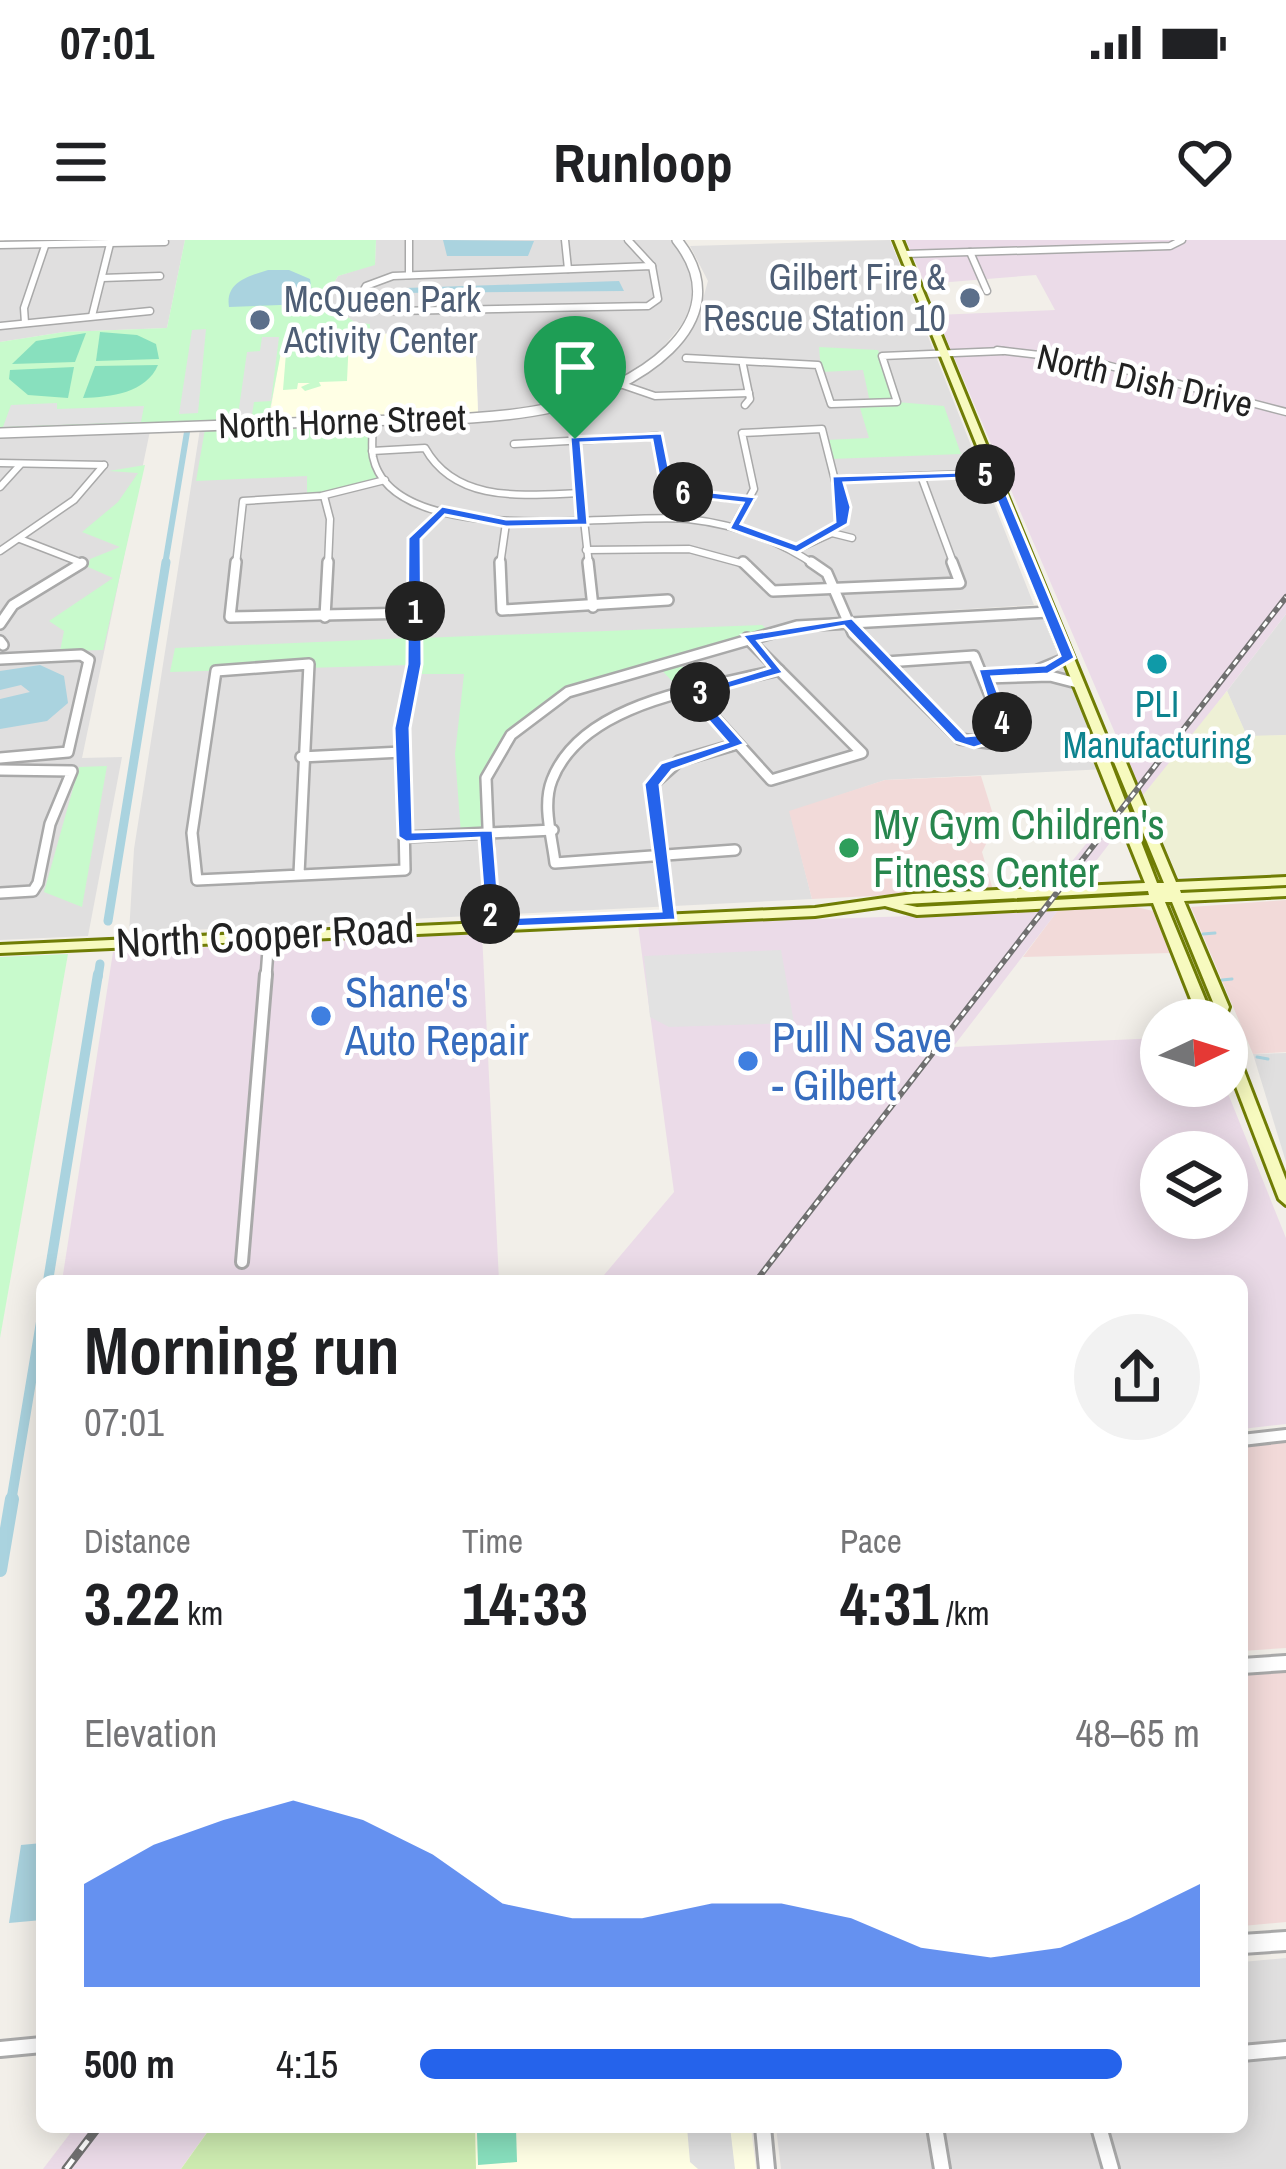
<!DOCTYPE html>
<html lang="en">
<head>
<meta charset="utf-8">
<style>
	:root { --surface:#fff; --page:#f2f2f2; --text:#202124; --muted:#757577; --accent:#2563eb }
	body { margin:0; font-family:"Archivo Narrow",sans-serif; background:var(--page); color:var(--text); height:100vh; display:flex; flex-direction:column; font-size:45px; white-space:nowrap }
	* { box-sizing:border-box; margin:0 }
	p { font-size:39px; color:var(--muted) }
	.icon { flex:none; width:66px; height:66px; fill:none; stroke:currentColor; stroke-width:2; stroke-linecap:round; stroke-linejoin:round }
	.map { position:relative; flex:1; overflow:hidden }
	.sheet { position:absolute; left:36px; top:1035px; width:1212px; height:858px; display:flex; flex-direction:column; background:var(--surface); border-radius:18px; box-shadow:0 6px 30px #0003 }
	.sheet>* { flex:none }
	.needle { width:78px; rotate:86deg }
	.fabs { position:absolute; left:1140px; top:759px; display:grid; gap:24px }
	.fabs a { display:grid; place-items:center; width:108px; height:108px; border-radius:50%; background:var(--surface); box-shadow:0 6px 30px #0003; font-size:60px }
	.pin { position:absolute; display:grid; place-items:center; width:102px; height:102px; color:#fff; margin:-123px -51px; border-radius:50% 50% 50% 0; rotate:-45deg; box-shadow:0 0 12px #0007 }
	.pin .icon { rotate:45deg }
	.km { position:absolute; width:60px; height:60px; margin:-30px; border-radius:50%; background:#222; color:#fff; font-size:33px; line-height:60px; text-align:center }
	.round { display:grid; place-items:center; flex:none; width:126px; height:126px; border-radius:63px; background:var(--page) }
	.overview { display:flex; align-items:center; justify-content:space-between; height:204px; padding:0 48px }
	h1 { font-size:66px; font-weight:700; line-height:90px }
	.stats { display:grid; grid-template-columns:repeat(3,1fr); gap:18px; height:204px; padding:12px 48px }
	.stats div { display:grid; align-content:center }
	.stats b { font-size:60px; font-weight:700 }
	.stats small { font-size:33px; font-weight:400 }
	.stats p { font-size:33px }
	.chart { height:336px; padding:24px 48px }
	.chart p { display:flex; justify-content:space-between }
	.chart svg { width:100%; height:216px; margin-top:12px; fill:var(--accent); opacity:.7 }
	ul { padding:0 48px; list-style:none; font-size:39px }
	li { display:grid; grid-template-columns:192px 144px 1fr; align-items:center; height:90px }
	li i { height:30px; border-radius:15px; background:var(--accent) }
	.status { display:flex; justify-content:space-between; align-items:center; height:84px; padding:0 60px; background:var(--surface); direction:ltr }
	.status svg { height:33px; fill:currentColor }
	header { display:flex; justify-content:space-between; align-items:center; height:156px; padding:0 48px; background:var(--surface); font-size:54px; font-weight:700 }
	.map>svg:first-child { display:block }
	.residential { fill:#e0dfdf }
	.commercial { fill:#f2dad9 }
	.industrial { fill:#ebdbe8; fill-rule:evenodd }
	.education { fill:#ffffe5 }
	.farmland { fill:#eef0d5 }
	.grass { fill:#cdebb0 }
	.park { fill:#c8facc }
	.pitch { fill:#88e0be }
	.parking { fill:#e2e2e2 }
	.water { fill:#aad3df }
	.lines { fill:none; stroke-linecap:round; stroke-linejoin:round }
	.stream { stroke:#aad3df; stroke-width:3 }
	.canal-far3 { stroke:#aad3df; stroke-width:6 }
	.canal-far2 { stroke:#aad3df; stroke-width:9 }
	.canal-far1 { stroke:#aad3df; stroke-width:10 }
	.canal { stroke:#aad3df; stroke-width:14 }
	.minor-far3-casing { stroke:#a9a9a9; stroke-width:9 }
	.minor-far2-casing { stroke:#a9a9a9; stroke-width:14 }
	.minor-far1-casing { stroke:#a9a9a9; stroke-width:16 }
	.minor-casing { stroke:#a9a9a9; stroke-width:20 }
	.tertiary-far1-casing { stroke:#a9a9a9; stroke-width:12 }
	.tertiary-casing { stroke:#a9a9a9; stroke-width:24 }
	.secondary-casing { stroke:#707d05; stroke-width:6 }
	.minor-far3 { stroke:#fff; stroke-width:6 }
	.minor-far2 { stroke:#fff; stroke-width:9 }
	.minor-far1 { stroke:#fff; stroke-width:10 }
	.minor { stroke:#fff; stroke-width:14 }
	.tertiary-far1 { stroke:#fff; stroke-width:9 }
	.tertiary { stroke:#fff; stroke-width:18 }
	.secondary { fill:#f7fabf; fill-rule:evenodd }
	.rail-far1-casing { stroke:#707070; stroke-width:6 }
	.rail-casing { stroke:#707070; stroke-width:9 }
	.rail-far1 { stroke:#fff; stroke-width:3; stroke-dasharray:6; stroke-linecap:butt }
	.rail { stroke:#fff; stroke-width:4.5; stroke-dasharray:12; stroke-linecap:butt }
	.route { fill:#2563eb; stroke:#fff; stroke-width:3; fill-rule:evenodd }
	.service-dot { fill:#5c6f8a; stroke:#fff; stroke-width:4.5 }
	.culture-dot { fill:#0f9aa8; stroke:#fff; stroke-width:4.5 }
	.leisure-dot { fill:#2e9e5b; stroke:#fff; stroke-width:4.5 }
	.shop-dot { fill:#3f7fe0; stroke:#fff; stroke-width:4.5 }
	.labels { text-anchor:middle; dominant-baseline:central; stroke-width:9; stroke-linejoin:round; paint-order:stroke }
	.far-service-label { font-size:36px; fill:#4e5e75; stroke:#fff; text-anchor:end }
	.far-street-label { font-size:36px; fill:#222; stroke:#fff }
	.far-culture-label { font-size:36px; fill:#0d838f; stroke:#fff }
	.leisure-label { font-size:42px; fill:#27864d; stroke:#fff; text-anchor:start }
	.street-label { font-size:42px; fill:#222; stroke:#fff }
	.shop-label { font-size:42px; fill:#366cbe; stroke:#fff; text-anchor:start }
</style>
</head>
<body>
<div class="status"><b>07:01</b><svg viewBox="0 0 49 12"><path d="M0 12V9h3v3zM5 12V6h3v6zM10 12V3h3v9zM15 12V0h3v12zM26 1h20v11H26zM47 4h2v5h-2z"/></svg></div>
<header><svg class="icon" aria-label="menu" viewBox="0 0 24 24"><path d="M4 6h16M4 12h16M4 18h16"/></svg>Runloop<svg class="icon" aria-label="heart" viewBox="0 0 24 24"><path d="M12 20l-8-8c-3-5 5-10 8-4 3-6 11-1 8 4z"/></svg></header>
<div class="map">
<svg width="1286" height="1929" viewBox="0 0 1286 1929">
	<rect width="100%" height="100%" fill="#f2efe9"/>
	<g class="residential">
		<path d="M 5,0 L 185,0 L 167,88 L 64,92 L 0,102 L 0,4 Z"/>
		<path d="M 376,0 L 671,0 L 689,19 L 697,54 L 687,78 L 659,112 L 617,142 L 561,162 L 478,173 L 475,91 L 369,94 L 369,84 L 356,83 L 324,61 L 338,36 L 375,24 Z"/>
		<path d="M 890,0 L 1034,365 L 839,377 L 767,390 L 1049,372 L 1106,529 L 885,540 L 790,572 L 812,659 L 129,693 L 134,609 L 200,189 L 492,179 L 570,167 L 641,138 L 697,80 L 708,41 L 690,6 Z"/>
		<path d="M 150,191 L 82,518 L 122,517 L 88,696 L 0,700 L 0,196 Z"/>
		<path d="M 1286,374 L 1286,495 L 1247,497 L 1227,451 Z"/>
		<path d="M 1286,813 L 1286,922 L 1253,814 Z"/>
		<path d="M 1286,1718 L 1286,1929 L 781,1929 L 776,1887 L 1242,1887 L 1242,1722 Z"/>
	</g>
	<g class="commercial">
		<path d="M 981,536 L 996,584 L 982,612 L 993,650 L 812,659 L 789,571 L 885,540 Z"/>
		<path d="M 1286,660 L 1286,812 L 1253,814 L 1191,667 Z"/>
		<path d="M 1136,667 L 1153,671 L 1171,713 L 1023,717 L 1058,670 Z"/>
		<path d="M 1286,1201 L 1286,1408 L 1242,1411 L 1242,1206 Z"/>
		<path d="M 1286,1428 L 1286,1682 L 1242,1686 L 1242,1431 Z"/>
	</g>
	<g class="industrial">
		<path d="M 906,0 L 1286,0 L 1286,374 L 953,807 L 1161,798 L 1161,846 L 1225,846 L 1286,998 L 1286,1184 L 1242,1189 L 1242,1041 L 599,1041 L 674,952 L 638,685 L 1031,672 L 1136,542 L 936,75 L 1055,70 L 1036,35 L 925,44 ZM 1161,912 L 1227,912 L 1227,978 L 1161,978 Z"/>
		<path d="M 482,693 L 499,1041 L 62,1041 L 113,712 Z"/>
		<path d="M 75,1887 L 211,1887 L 181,1929 L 43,1929 Z"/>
	</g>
	<g class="education">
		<path d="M 475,91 L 478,173 L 269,180 L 283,97 Z"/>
		<path d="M 211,1887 L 751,1887 L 756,1929 L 181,1929 Z"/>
	</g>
	<path class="farmland" d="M 1227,451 L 1247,496 L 1286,495 L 1286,636 L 1178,637 L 1143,555 Z"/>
	<path class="grass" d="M 211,1887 L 475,1887 L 476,1929 L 181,1929 Z"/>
	<g class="park">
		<path d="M 185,0 L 376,0 L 375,25 L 338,36 L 324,60 L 356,83 L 370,84 L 370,95 L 378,95 L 377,107 L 359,107 L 361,95 L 284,97 L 268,180 L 0,190 L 0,102 L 64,92 L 167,88 Z"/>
		<path d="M 349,97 L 347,141 L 319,142 L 321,146 L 305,151 L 301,147 L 310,143 L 298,143 L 297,149 L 283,150 L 287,101 Z"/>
		<path d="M 819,107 L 878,110 L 897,162 L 944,166 L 961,214 L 831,219 L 825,200 L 869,198 L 860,168 L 871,167 L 863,130 L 821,132 Z"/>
		<path d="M 364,184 L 369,186 L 369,215 L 377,240 L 307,255 L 307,236 L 196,241 L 205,189 Z"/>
		<path d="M 145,225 L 103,410 L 60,411 L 64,391 L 49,381 L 113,338 L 88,327 L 90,319 L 120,307 L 82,292 L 118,262 L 138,233 L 109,231 Z"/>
		<path d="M 762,385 L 770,392 L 676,419 L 703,451 L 686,456 L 655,423 C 590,442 515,467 488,536 C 482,551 487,577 487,593 L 461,594 L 455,514 L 464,434 L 419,434 L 421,398 Z"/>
		<path d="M 410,398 L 409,425 L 170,432 L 175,408 Z"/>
		<path d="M 107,526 L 82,667 L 44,652 L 79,527 Z"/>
		<path d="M 68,714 L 0,1098 L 0,717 Z"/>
	</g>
	<g class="pitch">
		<path d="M 100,92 L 137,95 L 156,104 L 159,119 L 96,121 Z"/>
		<path d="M 86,93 L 75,122 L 12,124 L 36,101 Z"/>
		<path d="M 158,125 C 146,153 111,157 83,158 L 95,126 Z"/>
		<path d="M 74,127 L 68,158 L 28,155 L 9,139 L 10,130 Z"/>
		<path d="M 516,1888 L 517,1922 L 478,1925 L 477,1892 Z"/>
	</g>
	<g class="parking">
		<path d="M 206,89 L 198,173 L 179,174 L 192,90 Z"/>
		<path d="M 262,97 L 279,97 L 271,161 L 254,162 L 252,175 L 238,175 L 247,112 L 260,111 Z"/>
		<path d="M 57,163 L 57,169 L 144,166 L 141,182 L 3,187 L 11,165 Z"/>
		<path d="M 781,710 L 794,783 L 669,787 L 650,777 L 644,716 Z"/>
		<path d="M 687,1887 L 730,1887 L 735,1929 L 698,1929 L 690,1922 Z"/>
	</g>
	<g class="water">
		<path d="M 443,0 L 534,1 L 528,16 L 447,16 Z"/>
		<path d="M 268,30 L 289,30 L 310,39 L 313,59 L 306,64 L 229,67 C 225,42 249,36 268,30 Z"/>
		<path d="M 619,41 L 624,51 L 398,53 L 405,48 Z"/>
		<path d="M 40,425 L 64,436 L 68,463 L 47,481 L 0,489 L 0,459 L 30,452 L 21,445 L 0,450 L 0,431 Z"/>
		<path d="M 42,1603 L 42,1680 L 9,1683 L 21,1605 Z"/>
	</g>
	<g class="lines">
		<g class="stream">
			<path d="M 1203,694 L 1215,693"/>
			<path d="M 1222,740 L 1232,739"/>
			<path d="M 1257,817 L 1268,819"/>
		</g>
		<path class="canal-far3" d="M 165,325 L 187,192"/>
		<g class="canal-far2">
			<path d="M 108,681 L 166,322"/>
			<path d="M 98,737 L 100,724"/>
		</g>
		<g class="canal-far1">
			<path d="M 48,1041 L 98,734"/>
			<path d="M 11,1262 L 42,1076"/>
		</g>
		<path class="canal" d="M 0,1330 L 12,1259"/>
		<g class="minor-far3-casing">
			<g id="minor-far3">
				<path d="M 409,0 L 409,35"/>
				<path d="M 565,0 L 568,29"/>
				<path d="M 628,0 L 652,26"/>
				<path d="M 0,5 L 165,2"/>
				<path d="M 970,12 L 987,51"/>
				<path d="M 904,14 L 1170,6 L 1182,0"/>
				<path d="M 652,26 L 658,59 L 648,66 L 395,71 L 374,68 L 361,55 L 366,46 L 393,36 Z"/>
				<path d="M 102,38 L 160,36"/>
				<path d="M 92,76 L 110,4"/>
				<path d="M 25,83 L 24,68 L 45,6"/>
				<path d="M 0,86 L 150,71"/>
				<path d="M 997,110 L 1091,121 L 1286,172"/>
				<path d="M 686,118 L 818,125 L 831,164 L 897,162 L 882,116 L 1003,111"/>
				<path d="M 743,125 L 750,159 L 745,165"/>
				<path d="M 620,144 L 655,156 L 749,153"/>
				<path d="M 373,180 C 373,191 371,206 373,217 C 393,312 621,272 688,279 C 734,284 778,300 815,325"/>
				<path d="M 575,199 L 589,325"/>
				<path d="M 514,204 L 657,196 L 667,252 L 751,260"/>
				<path d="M 372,211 L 425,208 C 456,264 525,255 581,253"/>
				<path d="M 0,223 L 104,225"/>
				<path d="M 921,236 L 954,325"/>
				<path d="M 837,239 L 992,233"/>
				<path d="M 0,247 L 20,225"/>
				<path d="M 324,256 L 330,279 L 328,325"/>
				<path d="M 734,286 L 754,249 L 742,193 L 822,189 L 844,276 L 832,293 L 797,309"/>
				<path d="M 832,293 L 852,298"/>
				<path d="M 20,299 L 82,323"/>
				<path d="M 586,310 L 689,309 L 748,325"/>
				<path d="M 0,311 L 74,260 L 104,225"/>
				<path d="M 236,325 L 243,261 L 321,256 L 385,240"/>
				<path d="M 414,325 L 414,299 L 443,270"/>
				<path d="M 500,325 L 506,283"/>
			</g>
		</g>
		<g class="minor-far2-casing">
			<g id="minor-far2">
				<path d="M 236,322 L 230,377 L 415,373"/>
				<path d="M 500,322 L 502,370 L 668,360"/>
				<path d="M 588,322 L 593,367"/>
				<path d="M 743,322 L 773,351 L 960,343 L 952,322"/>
				<path d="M 811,322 L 827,333 L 853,393 L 960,499 L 989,503 L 1006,495 L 974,416 L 886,422"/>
				<path d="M 325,377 L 328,322"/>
				<path d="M 0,384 L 13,365 L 82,323"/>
				<path d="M 0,401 L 3,405"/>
				<path d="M 0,419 L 81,415 L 89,420 L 68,512 L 0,518"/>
				<path d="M 1038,430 L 1067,418"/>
				<path d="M 985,438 L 1050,436 L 1077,443"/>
				<path d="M 693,454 L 771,540 L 862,513 L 747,398"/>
				<path d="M 301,517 L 402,512"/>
				<path d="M 0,530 L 72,531 L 50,584 L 38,643 L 33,651 L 0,653"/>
				<path d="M 406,597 L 553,590"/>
				<path d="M 735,610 L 555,623 C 552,597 542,565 552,540 C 583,460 708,448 779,430"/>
				<path d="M 299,634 L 309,424 L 216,431 L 192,593 L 197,640 L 405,630 L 402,488 L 414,424 L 414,322"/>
				<path d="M 670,676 L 652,545 L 679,521 L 737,504"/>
				<path d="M 492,684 L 486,538 L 511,495 L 568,452 L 797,386 L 1049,372"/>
				<path d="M 266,737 L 269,696"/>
			</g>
		</g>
		<g class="minor-far1-casing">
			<g id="minor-far1">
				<path d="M 242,1022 L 266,734"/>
				<path d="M 1242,1200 L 1286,1195"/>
			</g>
		</g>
		<g class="minor-casing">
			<g id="minor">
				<path d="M 1242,1426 L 1286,1423"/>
				<path d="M 0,1809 L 42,1805"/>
				<path d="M 1242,1813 L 1286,1809"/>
				<path d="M 763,1887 L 767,1929"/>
				<path d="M 935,1887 L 942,1929"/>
				<path d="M 1099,1887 L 1111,1929"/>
			</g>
		</g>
		<g class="tertiary-far1-casing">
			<path id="tertiary-far1" d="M 0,193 C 115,189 231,185 346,181 C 415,179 487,182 555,167 C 629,151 745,85 677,0"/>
		</g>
		<g class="tertiary-casing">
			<path id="tertiary" d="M 1242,1704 L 1286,1701"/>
		</g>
		<g class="secondary-casing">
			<g id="secondary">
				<path d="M 894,0 L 902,0 L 1106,496 L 1120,508 L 1176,642 L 1286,637 L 1286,645 L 1180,650 L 1181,653 L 1286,648 L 1286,656 L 1184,661 L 1229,767 L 1224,780 L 1210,780 L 1196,772 L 1153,663 L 917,675 L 885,666 L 815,676 L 0,713 L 0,705 L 815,668 L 913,654 L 1145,643 L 1091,508 L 1095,498 ZM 1104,506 L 1109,510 L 1164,643 L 1157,643 ZM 1148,651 L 1149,655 L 917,667 L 903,664 ZM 1165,662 L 1172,662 L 1215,767 L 1214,771 L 1209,769 Z"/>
				<path d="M 1227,800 L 1234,805 L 1286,940 L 1286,965 L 1279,959 L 1227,823 Z"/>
			</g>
		</g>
		<use href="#minor-far3" class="minor-far3"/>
		<use href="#minor-far2" class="minor-far2"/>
		<use href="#minor-far1" class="minor-far1"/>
		<use href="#minor" class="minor"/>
		<use href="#tertiary-far1" class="tertiary-far1"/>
		<use href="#tertiary" class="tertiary"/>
		<use href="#secondary" class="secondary"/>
		<g class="rail-far1-casing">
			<path id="rail-far1" d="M 756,1041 L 1286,357"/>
		</g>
		<g class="rail-casing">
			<path id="rail" d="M 66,1929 L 98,1887"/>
		</g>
		<use href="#rail-far1" class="rail-far1"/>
		<use href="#rail" class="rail"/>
	</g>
	<path class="route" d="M 662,193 L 673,248 L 756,257 L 741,284 L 796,304 L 835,282 L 832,236 L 997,231 L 1075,418 L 1048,434 L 992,437 L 1014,495 L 974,508 L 955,502 L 844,386 L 758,401 L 784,433 L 702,456 L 745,504 L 672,530 L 660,545 L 676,680 L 486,688 L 479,598 L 406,602 L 398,597 L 394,488 L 407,424 L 408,298 L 442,266 L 506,279 L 576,278 L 570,197 ZM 652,200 L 662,254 L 743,263 L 729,289 L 797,313 L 848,284 L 851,267 L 844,243 L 987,237 L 1060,416 L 1045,425 L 978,429 L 998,493 L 966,496 L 852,378 L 742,395 L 769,428 L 685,454 L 727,502 L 661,523 L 644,544 L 661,671 L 500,678 L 493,590 L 413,592 L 410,488 L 422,424 L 421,299 L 445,275 L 506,287 L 588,285 L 581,203 Z"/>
	<g class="service-dot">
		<circle cx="970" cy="58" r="12"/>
		<circle cx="260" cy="80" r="12"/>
	</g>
	<circle class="culture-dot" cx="1157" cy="424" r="12"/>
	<circle class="leisure-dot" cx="849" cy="608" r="12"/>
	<g class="shop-dot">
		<circle cx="321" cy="776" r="12"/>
		<circle cx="748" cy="821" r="12"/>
	</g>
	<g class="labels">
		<g class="far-service-label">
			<text x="946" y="37">Gilbert Fire &amp;<tspan x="946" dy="41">Rescue Station 10</tspan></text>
			<text x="284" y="59" text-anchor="start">McQueen Park<tspan x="284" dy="41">Activity Center</tspan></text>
		</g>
		<g class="far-street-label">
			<text transform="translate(1145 140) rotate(13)">North Dish Drive</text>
			<text transform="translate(342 181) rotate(-2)">North Horne Street</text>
		</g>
		<g class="far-culture-label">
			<text x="1157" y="464">PLI<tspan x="1157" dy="41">Manufacturing</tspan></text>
		</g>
		<g class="leisure-label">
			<text x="873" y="584">My Gym Children's<tspan x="873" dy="48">Fitness Center</tspan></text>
		</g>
		<g class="street-label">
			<text transform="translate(265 695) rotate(-3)">North Cooper Road</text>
		</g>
		<g class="shop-label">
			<text x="345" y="752">Shane's<tspan x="345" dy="48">Auto Repair</tspan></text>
			<text x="772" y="797">Pull N Save<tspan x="772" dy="48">- Gilbert</tspan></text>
		</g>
	</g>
</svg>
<div class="fabs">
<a><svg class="needle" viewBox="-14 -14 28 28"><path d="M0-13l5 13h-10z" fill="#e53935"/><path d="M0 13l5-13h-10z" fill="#757577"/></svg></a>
<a><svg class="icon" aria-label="layers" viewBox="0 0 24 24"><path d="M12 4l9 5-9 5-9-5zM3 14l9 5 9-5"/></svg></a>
</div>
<div class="pin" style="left:575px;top:199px;background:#1e9e55"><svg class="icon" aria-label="arrive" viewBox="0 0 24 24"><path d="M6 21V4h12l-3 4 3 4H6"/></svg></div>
<b class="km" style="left:415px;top:371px">1</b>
<b class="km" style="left:490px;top:674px">2</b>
<b class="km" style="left:700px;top:452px">3</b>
<b class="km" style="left:1002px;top:482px">4</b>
<b class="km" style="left:985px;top:234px">5</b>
<b class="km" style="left:683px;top:252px">6</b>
<section class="sheet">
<div class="overview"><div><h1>Morning run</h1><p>07:01</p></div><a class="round"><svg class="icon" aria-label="share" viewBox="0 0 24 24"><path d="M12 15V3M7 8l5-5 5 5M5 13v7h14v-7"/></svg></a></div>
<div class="stats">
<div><p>Distance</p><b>3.22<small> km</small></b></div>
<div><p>Time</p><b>14:33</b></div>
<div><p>Pace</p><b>4:31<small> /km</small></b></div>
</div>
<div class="chart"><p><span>Elevation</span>48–65 m</p>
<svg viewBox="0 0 160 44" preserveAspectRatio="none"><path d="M0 44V23L10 15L20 10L30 6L40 10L50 17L60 27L70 30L80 30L90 27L100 27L110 30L120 36L130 38L140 36L150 30L160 23V44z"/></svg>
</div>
<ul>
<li><b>500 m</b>4:15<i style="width:90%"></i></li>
</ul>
</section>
</div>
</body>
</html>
